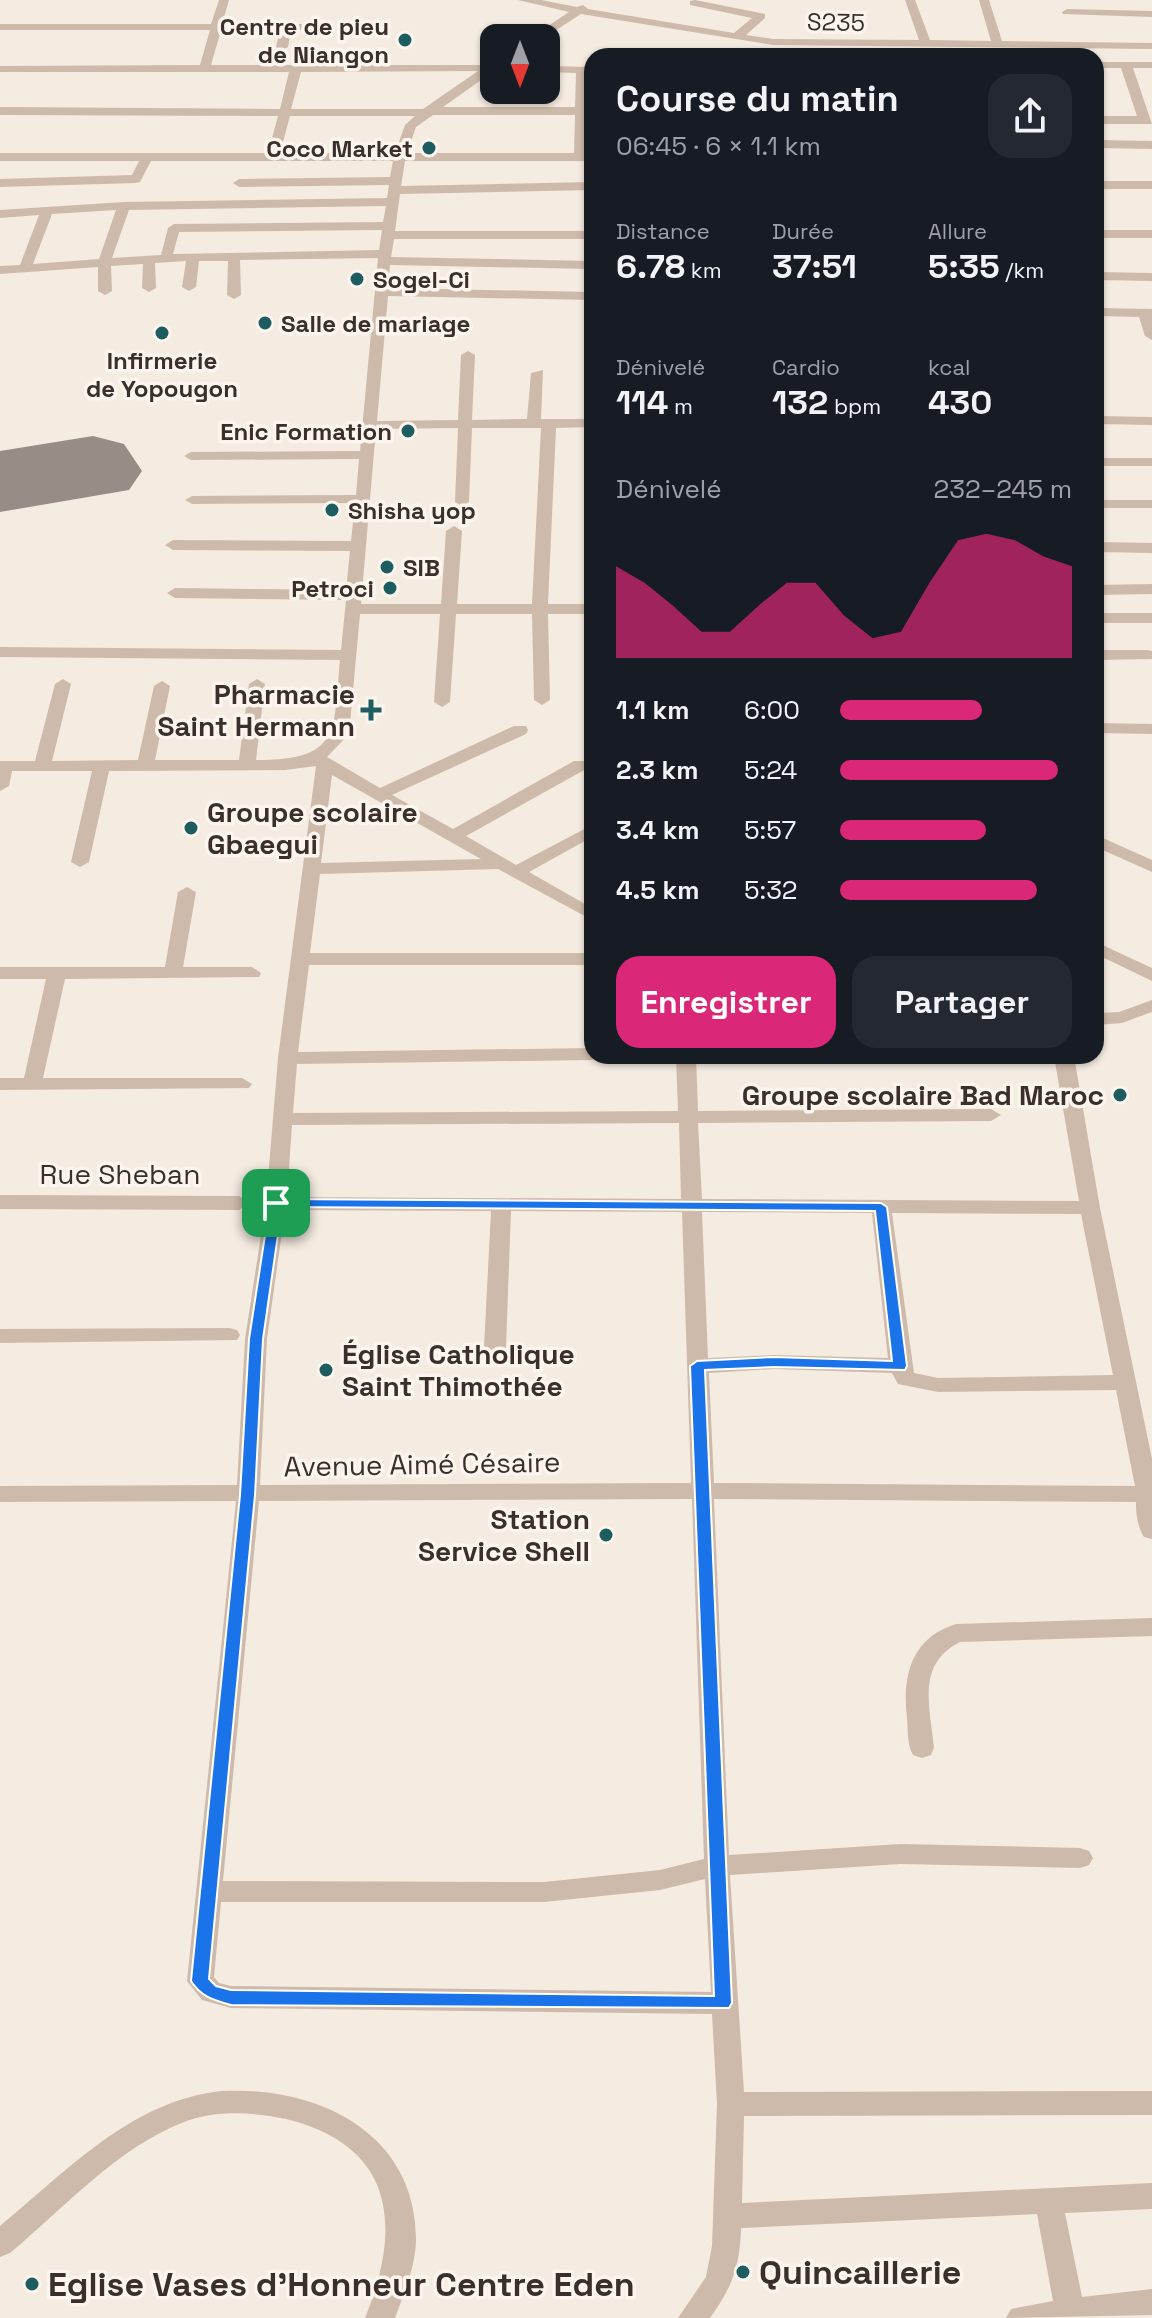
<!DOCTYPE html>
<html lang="fr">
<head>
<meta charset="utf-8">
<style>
	:root { --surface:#171b24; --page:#242831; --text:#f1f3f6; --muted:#9ea1a6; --accent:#db2777 }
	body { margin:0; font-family:"Space Grotesk",sans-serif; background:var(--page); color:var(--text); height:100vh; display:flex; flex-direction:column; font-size:30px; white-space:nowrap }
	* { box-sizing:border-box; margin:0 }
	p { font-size:26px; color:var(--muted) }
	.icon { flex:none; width:44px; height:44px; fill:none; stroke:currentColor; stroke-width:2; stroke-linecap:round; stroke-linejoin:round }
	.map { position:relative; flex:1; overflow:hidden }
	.sheet { position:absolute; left:584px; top:48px; width:520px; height:1016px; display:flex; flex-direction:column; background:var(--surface); border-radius:24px; box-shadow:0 2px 6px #0004 }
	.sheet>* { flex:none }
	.needle { width:52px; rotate:180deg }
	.controls { position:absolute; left:480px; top:24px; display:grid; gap:16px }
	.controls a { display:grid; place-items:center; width:80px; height:80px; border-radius:16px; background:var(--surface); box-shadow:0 2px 6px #0004; font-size:40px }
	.pin { position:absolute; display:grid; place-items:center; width:68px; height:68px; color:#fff; margin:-34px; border-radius:16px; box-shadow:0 4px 12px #0006 }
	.round { display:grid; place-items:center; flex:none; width:84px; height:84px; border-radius:24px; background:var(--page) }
	.overview { display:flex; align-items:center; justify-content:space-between; height:136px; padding:0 32px }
	h1 { font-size:36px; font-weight:600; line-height:60px }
	.figures { display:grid; grid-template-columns:repeat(3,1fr); gap:12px; height:136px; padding:8px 32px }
	.figures div { display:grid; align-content:center }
	.figures b { font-size:34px; font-weight:600 }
	.figures small { font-size:22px; font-weight:400 }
	.figures p { font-size:22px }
	.chart { height:224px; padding:16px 32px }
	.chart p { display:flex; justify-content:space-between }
	.chart svg { width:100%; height:144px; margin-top:8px; fill:var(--accent); opacity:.7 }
	.action { display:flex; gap:16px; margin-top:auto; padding:16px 32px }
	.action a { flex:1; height:92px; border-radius:24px; background:var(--accent); color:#fff; font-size:32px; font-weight:600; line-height:92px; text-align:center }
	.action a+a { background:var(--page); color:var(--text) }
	ul { padding:0 32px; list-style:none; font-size:26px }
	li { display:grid; grid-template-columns:128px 96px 1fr; align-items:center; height:60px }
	li i { height:20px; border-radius:10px; background:var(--accent) }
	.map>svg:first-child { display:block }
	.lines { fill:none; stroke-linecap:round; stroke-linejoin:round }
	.runway { fill:#988d86; fill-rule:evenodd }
	.minor { fill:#cebaab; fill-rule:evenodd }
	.route { fill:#1a73e8; stroke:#fff; stroke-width:2; fill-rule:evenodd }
	.poi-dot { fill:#1d5d60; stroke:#fbf5ee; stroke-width:3 }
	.labels { text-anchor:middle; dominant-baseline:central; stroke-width:7; stroke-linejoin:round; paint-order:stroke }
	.far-street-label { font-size:24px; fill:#3b2f2b; stroke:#fbf5ee }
	.far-poi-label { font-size:24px; font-weight:bold; fill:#3b2f2b; stroke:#fbf5ee; text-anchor:end }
	.poi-label { font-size:28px; font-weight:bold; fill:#3b2f2b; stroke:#fbf5ee; text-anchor:end }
	.street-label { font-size:28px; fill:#3b2f2b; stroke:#fbf5ee }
	.near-poi-label { font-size:34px; font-weight:bold; fill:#3b2f2b; stroke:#fbf5ee; text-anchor:start }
</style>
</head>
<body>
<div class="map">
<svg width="1152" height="2318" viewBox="0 0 1152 2318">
	<rect width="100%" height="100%" fill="#f4ebe1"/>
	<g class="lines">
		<path class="runway" d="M 93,436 L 124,444 L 142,471 L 129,490 L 0,512 L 0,451 Z"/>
		<g class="minor">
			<path d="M 219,0 L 229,0 L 222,24 L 325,24 L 331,27 L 325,30 L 291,30 L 288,47 L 282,50 L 276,47 L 280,30 L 221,30 L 211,65 L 487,65 L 494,62 L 494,71 L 443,107 L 575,107 L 576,73 L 546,72 L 546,66 L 592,67 L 592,73 L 588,73 L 587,107 L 592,107 L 592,115 L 587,115 L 586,153 L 592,153 L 592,161 L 405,161 L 401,186 L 592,182 L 592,190 L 400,194 L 395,231 L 592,231 L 592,239 L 394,239 L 391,257 L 592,261 L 592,269 L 390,265 L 388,288 L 592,292 L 592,300 L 388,296 L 377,421 L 458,420 L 461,355 L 468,351 L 475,355 L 472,420 L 527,419 L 531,373 L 543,370 L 541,419 L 592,419 L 592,427 L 556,428 L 548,604 L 592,604 L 592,614 L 548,614 L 550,700 L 542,705 L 534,700 L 532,614 L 456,614 L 450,702 L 442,707 L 434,702 L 440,614 L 360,614 L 349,734 L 327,757 L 380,788 L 514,726 L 526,726 L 528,730 L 526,734 L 392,795 L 453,829 L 574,761 L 586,761 L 588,765 L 586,769 L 466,836 L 516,865 L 592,825 L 592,837 L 529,872 L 592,908 L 592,920 L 498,869 L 320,874 L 310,953 L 592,953 L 592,965 L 309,965 L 298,1052 L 592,1048 L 592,1056 L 600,1056 L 592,1060 L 297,1064 L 293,1113 L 678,1111 L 676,1056 L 696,1056 L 698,1111 L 991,1109 L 1001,1115 L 991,1121 L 698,1123 L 702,1199 L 1079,1201 L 1054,1056 L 1074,1056 L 1100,1208 L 1152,1459 L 1152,1539 L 1144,1537 C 1137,1525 1136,1515 1136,1502 L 714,1499 L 729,1855 L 900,1844 L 1080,1848 L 1089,1851 L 1093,1858 L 1089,1865 L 1080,1868 L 900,1864 L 730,1875 L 744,2092 L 1152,2091 L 1152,2115 L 744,2116 L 742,2203 L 1152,2183 L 1152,2209 L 1065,2213 L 1082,2297 L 1152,2289 L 1152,2315 L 1006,2318 L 1011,2309 L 1053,2301 L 1037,2214 L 741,2228 C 740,2267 732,2287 710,2318 L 678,2318 L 706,2277 L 712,2246 L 717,2104 L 712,2014 L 231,2008 L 202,2000 L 187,1981 L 236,1501 L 0,1502 L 0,1486 L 237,1485 L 245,1339 L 266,1203 L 278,1058 L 316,766 L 285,770 L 109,771 L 89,862 L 80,867 L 71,862 L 92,771 L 12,771 L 9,786 L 0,791 L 0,761 L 35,761 L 55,684 L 63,679 L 71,684 L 52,761 L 138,760 L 154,686 L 162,681 L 170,686 L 155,760 L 239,760 L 249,684 L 257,679 L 265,684 L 256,760 C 342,760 333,732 340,660 L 0,657 L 0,647 L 341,650 L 346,600 L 175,598 L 167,593 L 175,588 L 346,590 L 350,551 L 173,550 L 165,545 L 173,540 L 351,541 L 355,503 L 192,504 L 185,500 L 192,496 L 356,495 L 359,459 L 191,460 L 184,456 L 191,452 L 360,451 L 378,258 L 240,260 L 241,295 L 234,299 L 227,295 L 228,261 L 199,261 L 196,287 L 189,291 L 182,287 L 186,261 L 155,263 L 156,288 L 149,292 L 142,288 L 143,264 L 111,266 L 112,291 L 105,295 L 98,291 L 98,267 L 0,274 L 0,266 L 20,265 L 39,215 L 0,218 L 0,210 L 124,202 L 387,198 L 389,185 L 239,187 L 233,183 L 239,179 L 390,177 L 393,161 L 151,161 L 140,182 L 136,183 L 0,187 L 0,179 L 132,175 L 139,161 L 0,161 L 0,153 L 268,153 L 278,116 L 0,115 L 0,107 L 280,109 L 289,72 L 0,72 L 0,66 L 200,65 L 210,30 L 0,30 L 0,24 L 211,24 ZM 478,71 L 423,109 L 291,109 L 301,72 ZM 433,115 L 575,115 L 574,153 L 407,153 L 416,127 ZM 290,116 L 415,116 L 405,125 L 395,153 L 280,153 ZM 386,206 L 383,222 L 174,224 L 168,228 L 161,255 L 112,258 L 129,210 ZM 116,210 L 99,259 L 33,264 L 52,214 ZM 382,230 L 379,250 L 173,254 L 179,232 ZM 458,428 L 455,502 L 462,506 L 469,502 L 472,428 L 541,428 L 532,604 L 457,604 L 462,531 L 454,526 L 446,531 L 441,604 L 361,604 L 376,429 ZM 332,775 L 481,859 L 321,863 ZM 679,1123 L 681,1199 L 287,1197 L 292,1125 ZM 285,1210 L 491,1211 L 484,1347 L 487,1352 L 503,1352 L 506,1347 L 511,1211 L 682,1212 L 691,1483 L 260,1485 L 267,1339 ZM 702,1212 L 872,1213 L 888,1358 L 774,1355 L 708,1358 ZM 892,1213 L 1081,1214 L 1113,1375 L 938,1378 L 914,1373 ZM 774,1369 L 892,1373 L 898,1384 L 938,1392 L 1116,1390 L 1135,1486 L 714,1483 L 709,1373 ZM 692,1499 L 704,1859 L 660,1870 L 544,1882 L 223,1881 L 259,1501 ZM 705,1879 L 711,1992 L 231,1986 L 219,1983 L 214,1977 L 221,1902 L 544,1902 L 660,1890 Z"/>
			<path d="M 518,0 L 541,0 L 577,7 L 583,5 L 588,9 L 734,33 L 752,18 L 690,5 L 690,1 L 695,0 L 765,14 L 765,18 L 746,35 L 773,39 L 919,40 L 905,0 L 915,0 L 930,40 L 991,41 L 979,0 L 989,0 L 1002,41 L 1152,43 L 1152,49 L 773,45 L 581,14 L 544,38 L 530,38 L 569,12 Z"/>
			<path d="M 1067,9 L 1152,11 L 1152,17 L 1063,14 L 1062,12 Z"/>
			<path d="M 1096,62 L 1152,62 L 1152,68 L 1133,68 L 1152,124 L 1096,124 L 1096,116 L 1137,116 L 1121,68 L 1096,68 Z"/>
			<path d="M 1096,140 L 1152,141 L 1152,149 L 1096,148 Z"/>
			<rect x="1096" y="181" width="56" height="8"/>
			<rect x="1096" y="230" width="56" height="8"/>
			<path d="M 1096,272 L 1152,273 L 1152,281 L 1096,280 Z"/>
			<path d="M 1096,308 L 1152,309 L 1152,340 L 1145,336 L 1139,317 L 1096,316 Z"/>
			<path d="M 1096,416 L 1152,417 L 1152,425 L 1096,424 Z"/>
			<rect x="1096" y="458" width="56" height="8"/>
			<rect x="1096" y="500" width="56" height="8"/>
			<path d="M 1096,542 L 1152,543 L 1152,553 L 1096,552 Z"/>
			<path d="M 1152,584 L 1152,594 L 1096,595 L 1096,585 Z"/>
			<rect x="1096" y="613" width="56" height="10"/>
			<path d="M 1096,650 L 1147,650 L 1152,651 L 1152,659 L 1096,660 Z"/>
			<path d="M 1096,723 L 1152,724 L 1152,734 L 1096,733 Z"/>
			<path d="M 1096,835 L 1152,860 L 1152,872 L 1096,847 Z"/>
			<path d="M 187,887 L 196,892 L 183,967 L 252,967 L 261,973 L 259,977 L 65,979 L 43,1078 L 242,1078 L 252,1084 L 249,1088 L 0,1090 L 0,1078 L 24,1078 L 46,979 L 0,979 L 0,967 L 165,967 L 178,892 Z"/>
			<path d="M 1096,942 L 1152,968 L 1152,981 L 1096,954 Z"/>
			<path d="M 1152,1000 L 1152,1012 L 1122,1023 L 1096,1025 L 1096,1013 L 1119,1012 Z"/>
			<path d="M 0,1195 L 239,1196 L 249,1203 L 239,1210 L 0,1209 Z"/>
			<path d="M 229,1328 L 237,1330 L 240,1335 L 237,1340 L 0,1343 L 0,1329 Z"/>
			<path d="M 1152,1618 L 1152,1636 L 960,1642 C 916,1664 930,1707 934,1748 L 931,1755 L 922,1758 L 913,1755 C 907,1744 908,1731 907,1718 C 902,1676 911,1638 956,1624 Z"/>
			<path d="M 222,2091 C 318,2086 417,2133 416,2241 C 415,2268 404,2293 395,2318 L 365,2318 C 402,2227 396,2146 286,2119 C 254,2112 215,2110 184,2122 C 117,2148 64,2208 10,2253 L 0,2257 L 0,2226 C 67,2171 132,2100 222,2091 Z"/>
		</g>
	</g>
	<path class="route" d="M 276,1199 L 881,1203 L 887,1207 L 907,1366 L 905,1370 L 774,1367 L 705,1370 L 732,2003 L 729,2008 L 231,2005 C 214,2000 201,1997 191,1981 L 240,1495 L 249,1339 L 270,1203 ZM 282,1207 L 875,1211 L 892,1361 L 774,1357 L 697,1361 L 690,1366 L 714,1996 L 231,1990 L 216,1986 L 209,1979 L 255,1495 L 263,1339 Z"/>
	<g class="poi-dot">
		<circle cx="405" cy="40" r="8"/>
		<circle cx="429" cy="148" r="8"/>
		<circle cx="357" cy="279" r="8"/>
		<circle cx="265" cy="323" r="8"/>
		<circle cx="162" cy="333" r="8"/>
		<circle cx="408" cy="431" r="8"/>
		<circle cx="332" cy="510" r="8"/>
		<circle cx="387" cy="567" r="8"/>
		<circle cx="390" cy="588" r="8"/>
		<path d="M367 698h8v8h8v8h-8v8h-8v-8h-8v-8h8z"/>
		<circle cx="191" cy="828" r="8"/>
		<circle cx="1120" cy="1095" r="8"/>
		<circle cx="326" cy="1370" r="8"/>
		<circle cx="606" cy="1535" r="8"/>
		<circle cx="743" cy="2272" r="8"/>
		<circle cx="32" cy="2284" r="8"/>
	</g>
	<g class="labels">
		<g class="far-street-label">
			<text transform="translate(836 22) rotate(1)">S235</text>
		</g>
		<g class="far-poi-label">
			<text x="389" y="26">Centre de pieu<tspan x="389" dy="28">de Niangon</tspan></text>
			<text x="413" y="148">Coco Market</text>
			<text x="373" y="279" text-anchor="start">Sogel-Ci</text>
			<text x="281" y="323" text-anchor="start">Salle de mariage</text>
			<text x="162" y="360" text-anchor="middle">Infirmerie<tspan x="162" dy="28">de Yopougon</tspan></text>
			<text x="392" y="431">Enic Formation</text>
			<text x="348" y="510" text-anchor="start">Shisha yop</text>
			<text x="403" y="567" text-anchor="start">SIB</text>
			<text x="374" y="588">Petroci</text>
		</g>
		<g class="poi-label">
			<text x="355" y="694">Pharmacie<tspan x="355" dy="32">Saint Hermann</tspan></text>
			<text x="207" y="812" text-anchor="start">Groupe scolaire<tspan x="207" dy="32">Gbaegui</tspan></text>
			<text x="1104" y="1095">Groupe scolaire Bad Maroc</text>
			<text x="342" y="1354" text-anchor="start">Église Catholique<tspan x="342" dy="32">Saint Thimothée</tspan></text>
			<text x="590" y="1519">Station<tspan x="590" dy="32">Service Shell</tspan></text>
		</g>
		<g class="street-label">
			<text x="120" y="1174">Rue Sheban</text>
			<text transform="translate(422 1464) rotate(-1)">Avenue Aimé Césaire</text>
		</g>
		<g class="near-poi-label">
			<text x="759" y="2272">Quincaillerie</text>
			<text x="48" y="2284">Eglise Vases d'Honneur Centre Eden</text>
		</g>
	</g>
</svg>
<div class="controls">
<a><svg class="needle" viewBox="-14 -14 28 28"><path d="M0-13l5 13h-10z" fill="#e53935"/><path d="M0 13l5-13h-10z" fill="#9ea1a6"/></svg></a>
</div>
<div class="pin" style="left:276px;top:1203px;background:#1e9e55"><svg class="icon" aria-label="arrive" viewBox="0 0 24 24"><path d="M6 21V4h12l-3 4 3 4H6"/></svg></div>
<section class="sheet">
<div class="overview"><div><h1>Course du matin</h1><p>06:45 · 6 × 1.1 km</p></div><a class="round"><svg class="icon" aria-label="share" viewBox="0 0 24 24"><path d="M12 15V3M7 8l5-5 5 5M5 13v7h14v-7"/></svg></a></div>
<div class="figures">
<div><p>Distance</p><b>6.78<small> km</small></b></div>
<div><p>Durée</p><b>37:51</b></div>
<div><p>Allure</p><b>5:35<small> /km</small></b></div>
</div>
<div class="figures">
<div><p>Dénivelé</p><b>114<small> m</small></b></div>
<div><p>Cardio</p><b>132<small> bpm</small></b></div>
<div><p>kcal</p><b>430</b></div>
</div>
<div class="chart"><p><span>Dénivelé</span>232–245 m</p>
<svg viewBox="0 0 160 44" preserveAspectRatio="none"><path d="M0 44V16L10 21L20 28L30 36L40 36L50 28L60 21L70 21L80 31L90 38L100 36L110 21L120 8L130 6L140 8L150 13L160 16V44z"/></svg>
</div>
<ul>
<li><b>1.1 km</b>6:00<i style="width:61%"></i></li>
<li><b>2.3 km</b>5:24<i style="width:94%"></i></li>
<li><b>3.4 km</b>5:57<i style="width:63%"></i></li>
<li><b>4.5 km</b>5:32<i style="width:85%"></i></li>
</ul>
<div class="action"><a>Enregistrer</a><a>Partager</a></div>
</section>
</div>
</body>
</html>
